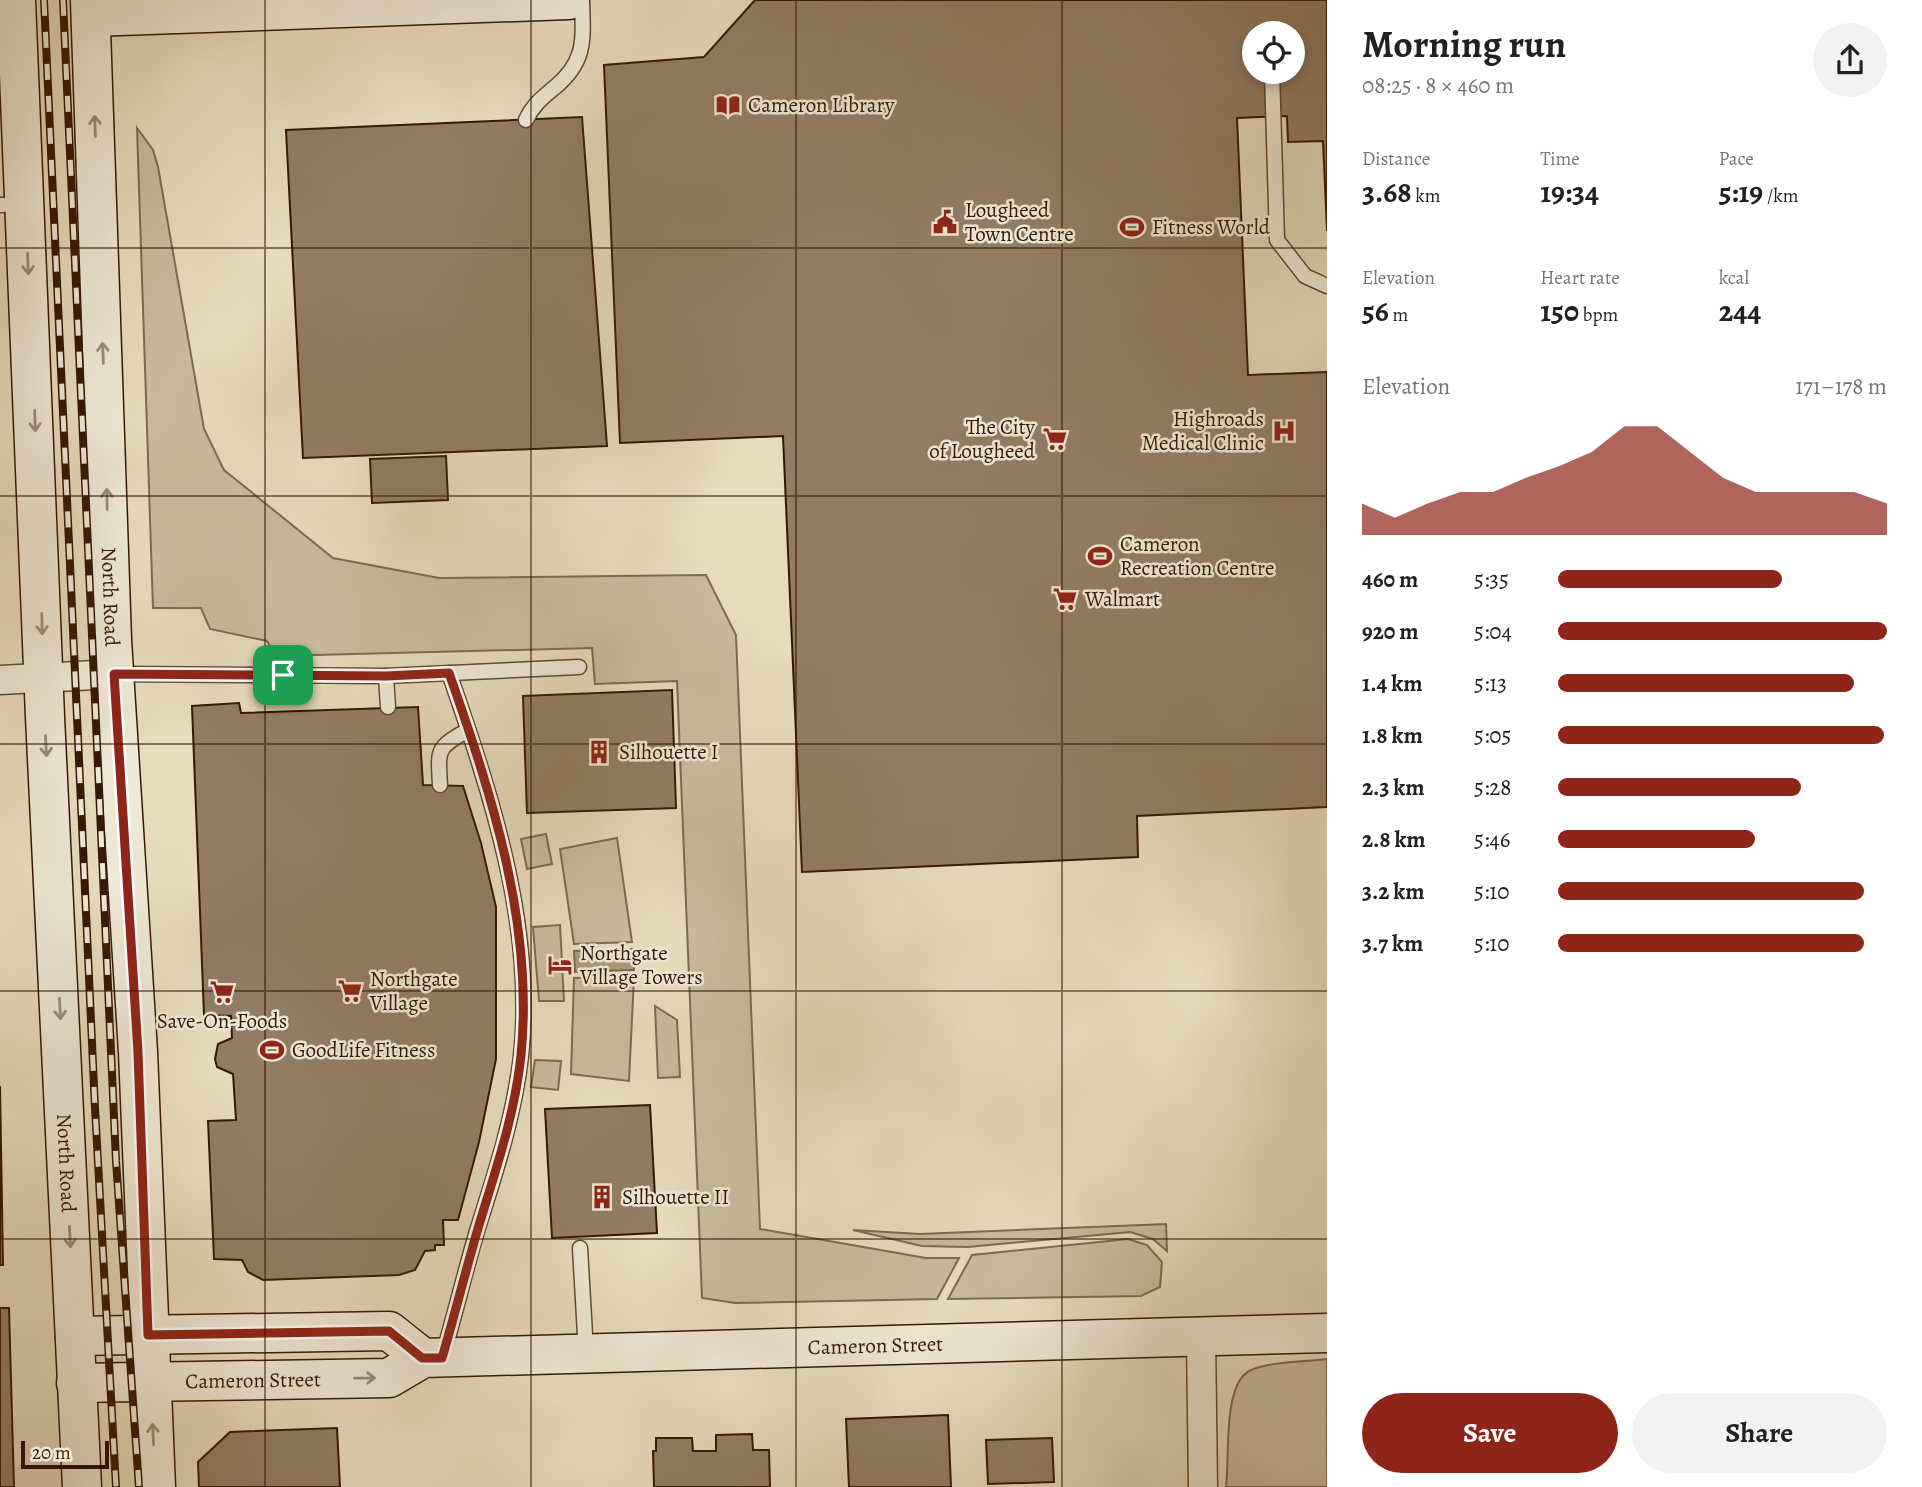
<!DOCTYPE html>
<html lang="en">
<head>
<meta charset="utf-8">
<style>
	:root { --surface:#fff; --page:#f2f2f2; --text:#202124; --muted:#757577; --accent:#8f2418 }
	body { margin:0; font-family:Alegreya,serif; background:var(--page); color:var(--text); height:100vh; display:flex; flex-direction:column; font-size:26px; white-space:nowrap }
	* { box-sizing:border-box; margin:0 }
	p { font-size:23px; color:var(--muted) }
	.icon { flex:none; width:38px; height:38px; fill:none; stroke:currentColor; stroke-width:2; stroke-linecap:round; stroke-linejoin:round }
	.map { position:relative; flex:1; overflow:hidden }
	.side { display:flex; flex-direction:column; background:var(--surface); width:595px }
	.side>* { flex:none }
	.buttons { position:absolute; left:1242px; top:21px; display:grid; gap:14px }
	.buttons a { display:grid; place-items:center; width:63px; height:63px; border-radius:50%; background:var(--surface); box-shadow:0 4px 10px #0003; font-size:35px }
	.scale { position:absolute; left:21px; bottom:18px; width:88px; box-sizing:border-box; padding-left:7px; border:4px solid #341805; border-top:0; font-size:19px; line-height:24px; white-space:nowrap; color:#341805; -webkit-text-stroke:5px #efe8d5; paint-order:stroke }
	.pin { position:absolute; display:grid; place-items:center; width:60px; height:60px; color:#fff; margin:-30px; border-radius:14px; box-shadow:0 4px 10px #0006 }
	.round { display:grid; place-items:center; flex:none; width:74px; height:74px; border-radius:37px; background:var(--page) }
	.headline { display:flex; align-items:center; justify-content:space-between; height:119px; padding:0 35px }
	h1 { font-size:38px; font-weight:600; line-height:52px }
	.metrics { display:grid; grid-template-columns:repeat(3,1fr); gap:10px; height:119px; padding:7px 35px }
	.metrics div { display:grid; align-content:center }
	.metrics b { font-size:30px; font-weight:600 }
	.metrics small { font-size:19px; font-weight:400 }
	.metrics p { font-size:19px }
	.chart { height:196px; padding:14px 35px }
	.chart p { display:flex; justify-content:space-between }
	.chart svg { width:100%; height:126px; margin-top:7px; fill:var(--accent); opacity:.7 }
	.button { display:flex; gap:14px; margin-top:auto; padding:14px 35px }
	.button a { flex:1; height:80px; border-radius:42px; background:var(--accent); color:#fff; font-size:28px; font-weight:600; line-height:80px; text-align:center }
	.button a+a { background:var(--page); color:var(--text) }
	ul { padding:0 35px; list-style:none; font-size:23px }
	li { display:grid; grid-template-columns:112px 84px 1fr; align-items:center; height:52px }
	li i { height:18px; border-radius:9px; background:var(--accent) }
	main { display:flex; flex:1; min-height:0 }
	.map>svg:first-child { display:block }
	.green { fill:#c9ba9f; stroke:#7e6952; stroke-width:2 }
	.water { fill:#aa997f; stroke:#7b654e; stroke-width:2 }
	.building { fill:#917d65; stroke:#341805; stroke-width:2; fill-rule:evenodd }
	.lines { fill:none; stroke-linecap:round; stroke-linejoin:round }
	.lane-casing { stroke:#614933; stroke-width:17 }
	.street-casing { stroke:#614933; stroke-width:31 }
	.secondary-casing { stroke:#341805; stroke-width:41 }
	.lane { stroke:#efe8d5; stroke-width:14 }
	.street { stroke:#efe8d5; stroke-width:28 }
	.secondary { stroke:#efe8d5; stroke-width:38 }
	.rail-casing { stroke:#341805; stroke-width:8 }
	.rail { stroke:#efe8d5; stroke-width:5; stroke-dasharray:16; stroke-linecap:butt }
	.oneway { stroke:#9b8a77 }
	.route-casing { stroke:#fff; stroke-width:14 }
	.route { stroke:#8f2418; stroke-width:9 }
	.grid { fill:none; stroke:#341805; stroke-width:2; stroke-opacity:0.55 }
	.labels { text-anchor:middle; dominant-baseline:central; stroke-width:5; stroke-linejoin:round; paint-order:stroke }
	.poi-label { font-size:21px; fill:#341805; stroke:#efe8d5; text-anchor:start }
	.street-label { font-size:21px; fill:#341805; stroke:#efe8d5 }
</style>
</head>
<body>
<main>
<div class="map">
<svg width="1327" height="1487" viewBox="0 0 1327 1487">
	<rect width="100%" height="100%" fill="#e7dbbe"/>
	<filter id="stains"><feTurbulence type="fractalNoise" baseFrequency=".00286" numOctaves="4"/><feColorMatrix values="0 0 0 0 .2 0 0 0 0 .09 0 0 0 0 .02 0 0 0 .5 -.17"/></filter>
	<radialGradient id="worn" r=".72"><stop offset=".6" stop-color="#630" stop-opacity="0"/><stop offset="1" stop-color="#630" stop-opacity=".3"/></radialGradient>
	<g class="green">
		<path d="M 137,128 L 153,150 L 158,167 L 204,429 L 224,470 L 333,558 L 439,578 L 706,575 L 736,635 L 760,1229 L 926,1258 L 959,1258 L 937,1299 L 735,1303 L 702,1298 L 677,681 L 595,684 L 592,648 L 276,656 L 267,641 L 210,629 L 201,608 L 153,608 Z"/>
		<path d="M 546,834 L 552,864 L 527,869 L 521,839 Z"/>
		<path d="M 617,838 L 632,942 L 574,944 L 560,849 Z"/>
		<path d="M 560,925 L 564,1001 L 539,1001 L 533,927 Z"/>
		<path d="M 634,977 L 629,1081 L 571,1074 L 574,978 Z"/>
		<path d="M 655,1006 L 677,1020 L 680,1077 L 658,1078 Z"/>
		<path d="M 535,1060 L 561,1061 L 558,1090 L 531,1087 Z"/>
		<path d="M 1166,1224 L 1167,1251 L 1153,1239 L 1130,1232 L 968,1247 L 922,1246 L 853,1230 L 920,1234 Z"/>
		<path d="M 1128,1239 L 1147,1245 L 1162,1262 L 1160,1287 L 1141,1296 L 948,1299 L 972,1255 Z"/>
		<path d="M 1327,1359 L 1327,1487 L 1226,1487 C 1230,1456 1222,1383 1251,1370 C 1273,1361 1304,1362 1327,1359 Z"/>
	</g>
	<path class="water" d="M 633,949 L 634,970 L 575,972 L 574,951 Z"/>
	<g class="building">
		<path d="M 755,0 L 1327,0 L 1327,231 L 1323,141 L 1288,142 L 1287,116 L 1237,118 L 1248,375 L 1327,372 L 1327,807 L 1137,816 L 1138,857 L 802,872 L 783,436 L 620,443 L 604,65 L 704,57 ZM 1255,33 L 1293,33 L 1293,72 L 1255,72 Z"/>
		<path d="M 582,117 L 607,446 L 303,458 L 286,130 Z"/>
		<path d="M 446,456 L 448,500 L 372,503 L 370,459 Z"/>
		<path d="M 672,690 L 676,808 L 527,813 L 523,696 Z"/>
		<path d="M 239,703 L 241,713 L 418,707 L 423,785 L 463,786 L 481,843 L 496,907 L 496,1059 L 479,1142 L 458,1220 L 443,1220 L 444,1245 L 435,1245 L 435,1250 L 425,1251 L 415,1270 L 399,1275 L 263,1280 L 248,1272 L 242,1260 L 214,1259 L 208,1121 L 236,1120 L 233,1074 L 217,1067 L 215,1059 L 218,1044 L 232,1038 L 231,1016 L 204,1015 L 192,706 Z"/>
		<path d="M 0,1086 L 3,1265 L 0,1265 Z"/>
		<path d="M 650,1105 L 657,1233 L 552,1238 L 545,1109 Z"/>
		<path d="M 0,1308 L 9,1308 L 14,1487 L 0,1487 Z"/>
		<path d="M 948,1415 L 951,1487 L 849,1487 L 846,1419 Z"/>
		<path d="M 337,1428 L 340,1487 L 199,1487 L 198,1462 L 230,1432 Z"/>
		<path d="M 752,1434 L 753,1450 L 769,1450 L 770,1487 L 654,1487 L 653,1451 L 656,1451 L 656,1438 L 692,1438 L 693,1451 L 716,1451 L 716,1435 Z"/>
		<path d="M 1052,1438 L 1054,1482 L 988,1484 L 986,1440 Z"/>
	</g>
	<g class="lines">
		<g class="lane-casing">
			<g id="lane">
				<path d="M 1272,72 L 1277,240 L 1305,276 L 1327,286"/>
				<path d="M 526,120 C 533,105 542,98 554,88 C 587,61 583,39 582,0"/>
				<path d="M 0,205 L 24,204"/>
				<path d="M 115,674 L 386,676 L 579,667"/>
				<path d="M 386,676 L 388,707"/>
				<path d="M 440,785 C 438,749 436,748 468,730"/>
				<path d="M 580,1248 L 586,1352"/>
				<path d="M 443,1355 C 455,1314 465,1272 477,1231 C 495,1174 514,1117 521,1056 C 535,926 491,794 449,673"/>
			</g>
		</g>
		<g class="street-casing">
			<g id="street">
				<path d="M 0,680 L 114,674"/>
				<path d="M 1201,1337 L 1203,1487"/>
			</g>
		</g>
		<g class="secondary-casing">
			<g id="secondary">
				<path id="s1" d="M 16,0 L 45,717 L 82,1487"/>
				<path id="s2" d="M 90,0 L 112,640 L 138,1052 L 156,1487"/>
				<path d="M 91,17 L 569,0"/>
				<path d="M 75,1336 L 389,1331 L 423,1358"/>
				<path id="s3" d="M 76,1383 L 389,1378 L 423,1358 L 1327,1333"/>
			</g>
		</g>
		<use href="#lane" class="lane"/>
		<use href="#street" class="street"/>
		<use href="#secondary" class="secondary"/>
		<g class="rail-casing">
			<g id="rail">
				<path d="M 44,0 L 95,1108 L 116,1487"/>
				<path d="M 63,0 L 116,1161 L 139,1487"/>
			</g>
		</g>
		<use href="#rail" class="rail"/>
	</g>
	<defs><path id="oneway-shaft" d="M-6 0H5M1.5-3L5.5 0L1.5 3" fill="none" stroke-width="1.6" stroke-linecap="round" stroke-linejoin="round" transform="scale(1.75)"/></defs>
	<g class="oneway">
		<use href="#oneway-shaft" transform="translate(95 126) rotate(-92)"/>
		<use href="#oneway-shaft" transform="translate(28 264) rotate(88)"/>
		<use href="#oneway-shaft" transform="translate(103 353) rotate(-92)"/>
		<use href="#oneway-shaft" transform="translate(35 421) rotate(88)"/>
		<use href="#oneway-shaft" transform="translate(107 499) rotate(-91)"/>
		<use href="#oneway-shaft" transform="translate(42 624) rotate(89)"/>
		<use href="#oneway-shaft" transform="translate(46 746) rotate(87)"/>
		<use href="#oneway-shaft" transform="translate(60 1009) rotate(87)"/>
		<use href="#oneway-shaft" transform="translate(70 1237) rotate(87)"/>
		<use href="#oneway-shaft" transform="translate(365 1378) rotate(-1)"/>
		<use href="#oneway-shaft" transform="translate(153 1434) rotate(-93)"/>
	</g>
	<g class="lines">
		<g class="route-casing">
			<path id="route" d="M 449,673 C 492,795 534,925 521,1055 C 515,1114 496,1169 479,1225 C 466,1269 455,1314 442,1358 L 422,1358 L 389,1331 L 148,1335 L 138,1052 L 114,674 L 386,676 Z"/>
		</g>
		<use href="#route" class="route"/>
	</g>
	<path class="grid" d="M 265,0 L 265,1487M 531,0 L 531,1487M 796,0 L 796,1487M 1062,0 L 1062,1487M 0,248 L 1327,248M 0,496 L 1327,496M 0,744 L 1327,744M 0,991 L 1327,991M 0,1239 L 1327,1239"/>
	<defs>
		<g id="library-bare" transform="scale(1.89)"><path d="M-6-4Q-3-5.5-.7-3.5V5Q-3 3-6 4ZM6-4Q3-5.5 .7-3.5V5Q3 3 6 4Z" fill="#8f2418" stroke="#efe8d5" stroke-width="2.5" paint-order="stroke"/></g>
		<g id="civic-bare" transform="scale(1.89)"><path d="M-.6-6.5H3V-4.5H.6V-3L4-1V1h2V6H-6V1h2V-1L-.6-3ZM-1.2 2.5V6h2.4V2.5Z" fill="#8f2418" stroke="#efe8d5" stroke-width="2.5" paint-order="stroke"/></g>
		<g id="stadium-bare" transform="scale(1.89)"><path d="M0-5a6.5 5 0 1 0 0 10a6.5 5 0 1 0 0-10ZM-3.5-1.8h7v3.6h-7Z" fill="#8f2418" stroke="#efe8d5" stroke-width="2.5" paint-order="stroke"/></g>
		<g id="hospital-bare" transform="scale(1.89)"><path d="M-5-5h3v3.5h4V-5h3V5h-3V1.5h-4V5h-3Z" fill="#8f2418" stroke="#efe8d5" stroke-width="2.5" paint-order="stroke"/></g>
		<g id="supermarket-bare" transform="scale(1.89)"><path d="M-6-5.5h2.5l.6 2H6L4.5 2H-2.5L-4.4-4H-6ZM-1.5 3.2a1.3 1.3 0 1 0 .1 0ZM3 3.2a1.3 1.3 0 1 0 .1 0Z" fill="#8f2418" stroke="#efe8d5" stroke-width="2.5" paint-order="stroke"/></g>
		<g id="building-bare" transform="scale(1.89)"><path d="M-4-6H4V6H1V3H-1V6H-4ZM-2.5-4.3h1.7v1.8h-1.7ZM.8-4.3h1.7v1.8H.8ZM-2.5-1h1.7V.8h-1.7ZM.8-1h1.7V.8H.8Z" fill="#8f2418" stroke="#efe8d5" stroke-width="2.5" paint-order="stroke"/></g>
		<g id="hotel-bare" transform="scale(1.89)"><path d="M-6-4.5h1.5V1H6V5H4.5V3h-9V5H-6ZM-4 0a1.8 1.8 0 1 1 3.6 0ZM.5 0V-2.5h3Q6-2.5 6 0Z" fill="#8f2418" stroke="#efe8d5" stroke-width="2.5" paint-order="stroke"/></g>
	</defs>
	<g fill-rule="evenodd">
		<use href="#library-bare" x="728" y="105"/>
		<use href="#civic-bare" x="945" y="222"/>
		<use href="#stadium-bare" x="1132" y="227"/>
		<use href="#hospital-bare" x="1284" y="431"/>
		<use href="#supermarket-bare" x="1055" y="439"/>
		<use href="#stadium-bare" x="1100" y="556"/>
		<use href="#supermarket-bare" x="1065" y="599"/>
		<use href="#building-bare" x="599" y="752"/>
		<use href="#hotel-bare" x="560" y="965"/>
		<use href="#supermarket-bare" x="350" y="991"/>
		<use href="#supermarket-bare" x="222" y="992"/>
		<use href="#stadium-bare" x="272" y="1050"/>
		<use href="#building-bare" x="602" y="1197"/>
	</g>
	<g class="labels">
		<g class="poi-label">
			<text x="748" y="105">Cameron Library</text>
			<text x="965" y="210">Lougheed<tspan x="965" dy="24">Town Centre</tspan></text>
			<text x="1152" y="227">Fitness World</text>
			<text x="1264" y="419" text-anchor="end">Highroads<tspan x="1264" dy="24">Medical Clinic</tspan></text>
			<text x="1035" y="427" text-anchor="end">The City<tspan x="1035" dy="24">of Lougheed</tspan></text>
			<text x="1120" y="544">Cameron<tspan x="1120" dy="24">Recreation Centre</tspan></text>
			<text x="1085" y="599">Walmart</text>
			<text x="619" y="752">Silhouette I</text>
			<text x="580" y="953">Northgate<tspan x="580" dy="24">Village Towers</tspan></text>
			<text x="370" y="979">Northgate<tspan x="370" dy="24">Village</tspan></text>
			<text x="222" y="1021" text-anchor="middle">Save-On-Foods</text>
			<text x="292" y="1050">GoodLife Fitness</text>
			<text x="622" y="1197">Silhouette II</text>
		</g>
		<g class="street-label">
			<text stroke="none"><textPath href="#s2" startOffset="597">North Road</textPath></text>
			<text stroke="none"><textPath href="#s1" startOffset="1164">North Road</textPath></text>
			<text stroke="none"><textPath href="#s3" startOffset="805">Cameron Street</textPath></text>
			<text stroke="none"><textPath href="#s3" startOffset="177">Cameron Street</textPath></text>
		</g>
	</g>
	<rect width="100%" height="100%" filter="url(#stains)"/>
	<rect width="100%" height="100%" fill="url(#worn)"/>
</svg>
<div class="buttons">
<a><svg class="icon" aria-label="locate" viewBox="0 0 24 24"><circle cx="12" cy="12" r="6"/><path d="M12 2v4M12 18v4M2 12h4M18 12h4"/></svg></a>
</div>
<div class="scale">20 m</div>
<div class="pin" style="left:283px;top:675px;background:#1e9e55"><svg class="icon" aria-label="arrive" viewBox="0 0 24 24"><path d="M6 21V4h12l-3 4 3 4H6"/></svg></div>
</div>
<section class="side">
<div class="headline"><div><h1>Morning run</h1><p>08:25 · 8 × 460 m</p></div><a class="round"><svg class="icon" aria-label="share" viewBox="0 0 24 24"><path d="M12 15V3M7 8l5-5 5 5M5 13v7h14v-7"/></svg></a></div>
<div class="metrics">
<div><p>Distance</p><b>3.68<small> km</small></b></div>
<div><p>Time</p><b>19:34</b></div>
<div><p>Pace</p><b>5:19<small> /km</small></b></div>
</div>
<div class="metrics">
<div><p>Elevation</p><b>56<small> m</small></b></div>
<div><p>Heart rate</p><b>150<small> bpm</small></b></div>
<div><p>kcal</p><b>244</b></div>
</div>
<div class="chart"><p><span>Elevation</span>171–178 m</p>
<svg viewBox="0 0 160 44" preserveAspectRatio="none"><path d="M0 44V33L10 38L20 33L30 29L40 29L50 24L60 20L70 15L80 6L90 6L100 15L110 24L120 29L130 29L140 29L150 29L160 33V44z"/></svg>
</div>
<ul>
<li><b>460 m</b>5:35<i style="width:68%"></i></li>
<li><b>920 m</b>5:04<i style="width:100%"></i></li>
<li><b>1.4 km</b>5:13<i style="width:90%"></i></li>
<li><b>1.8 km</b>5:05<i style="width:99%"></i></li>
<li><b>2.3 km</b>5:28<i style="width:74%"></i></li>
<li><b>2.8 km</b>5:46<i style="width:60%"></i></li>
<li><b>3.2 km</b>5:10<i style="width:93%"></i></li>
<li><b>3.7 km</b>5:10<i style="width:93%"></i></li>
</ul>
<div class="button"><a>Save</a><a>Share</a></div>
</section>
</main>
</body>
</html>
